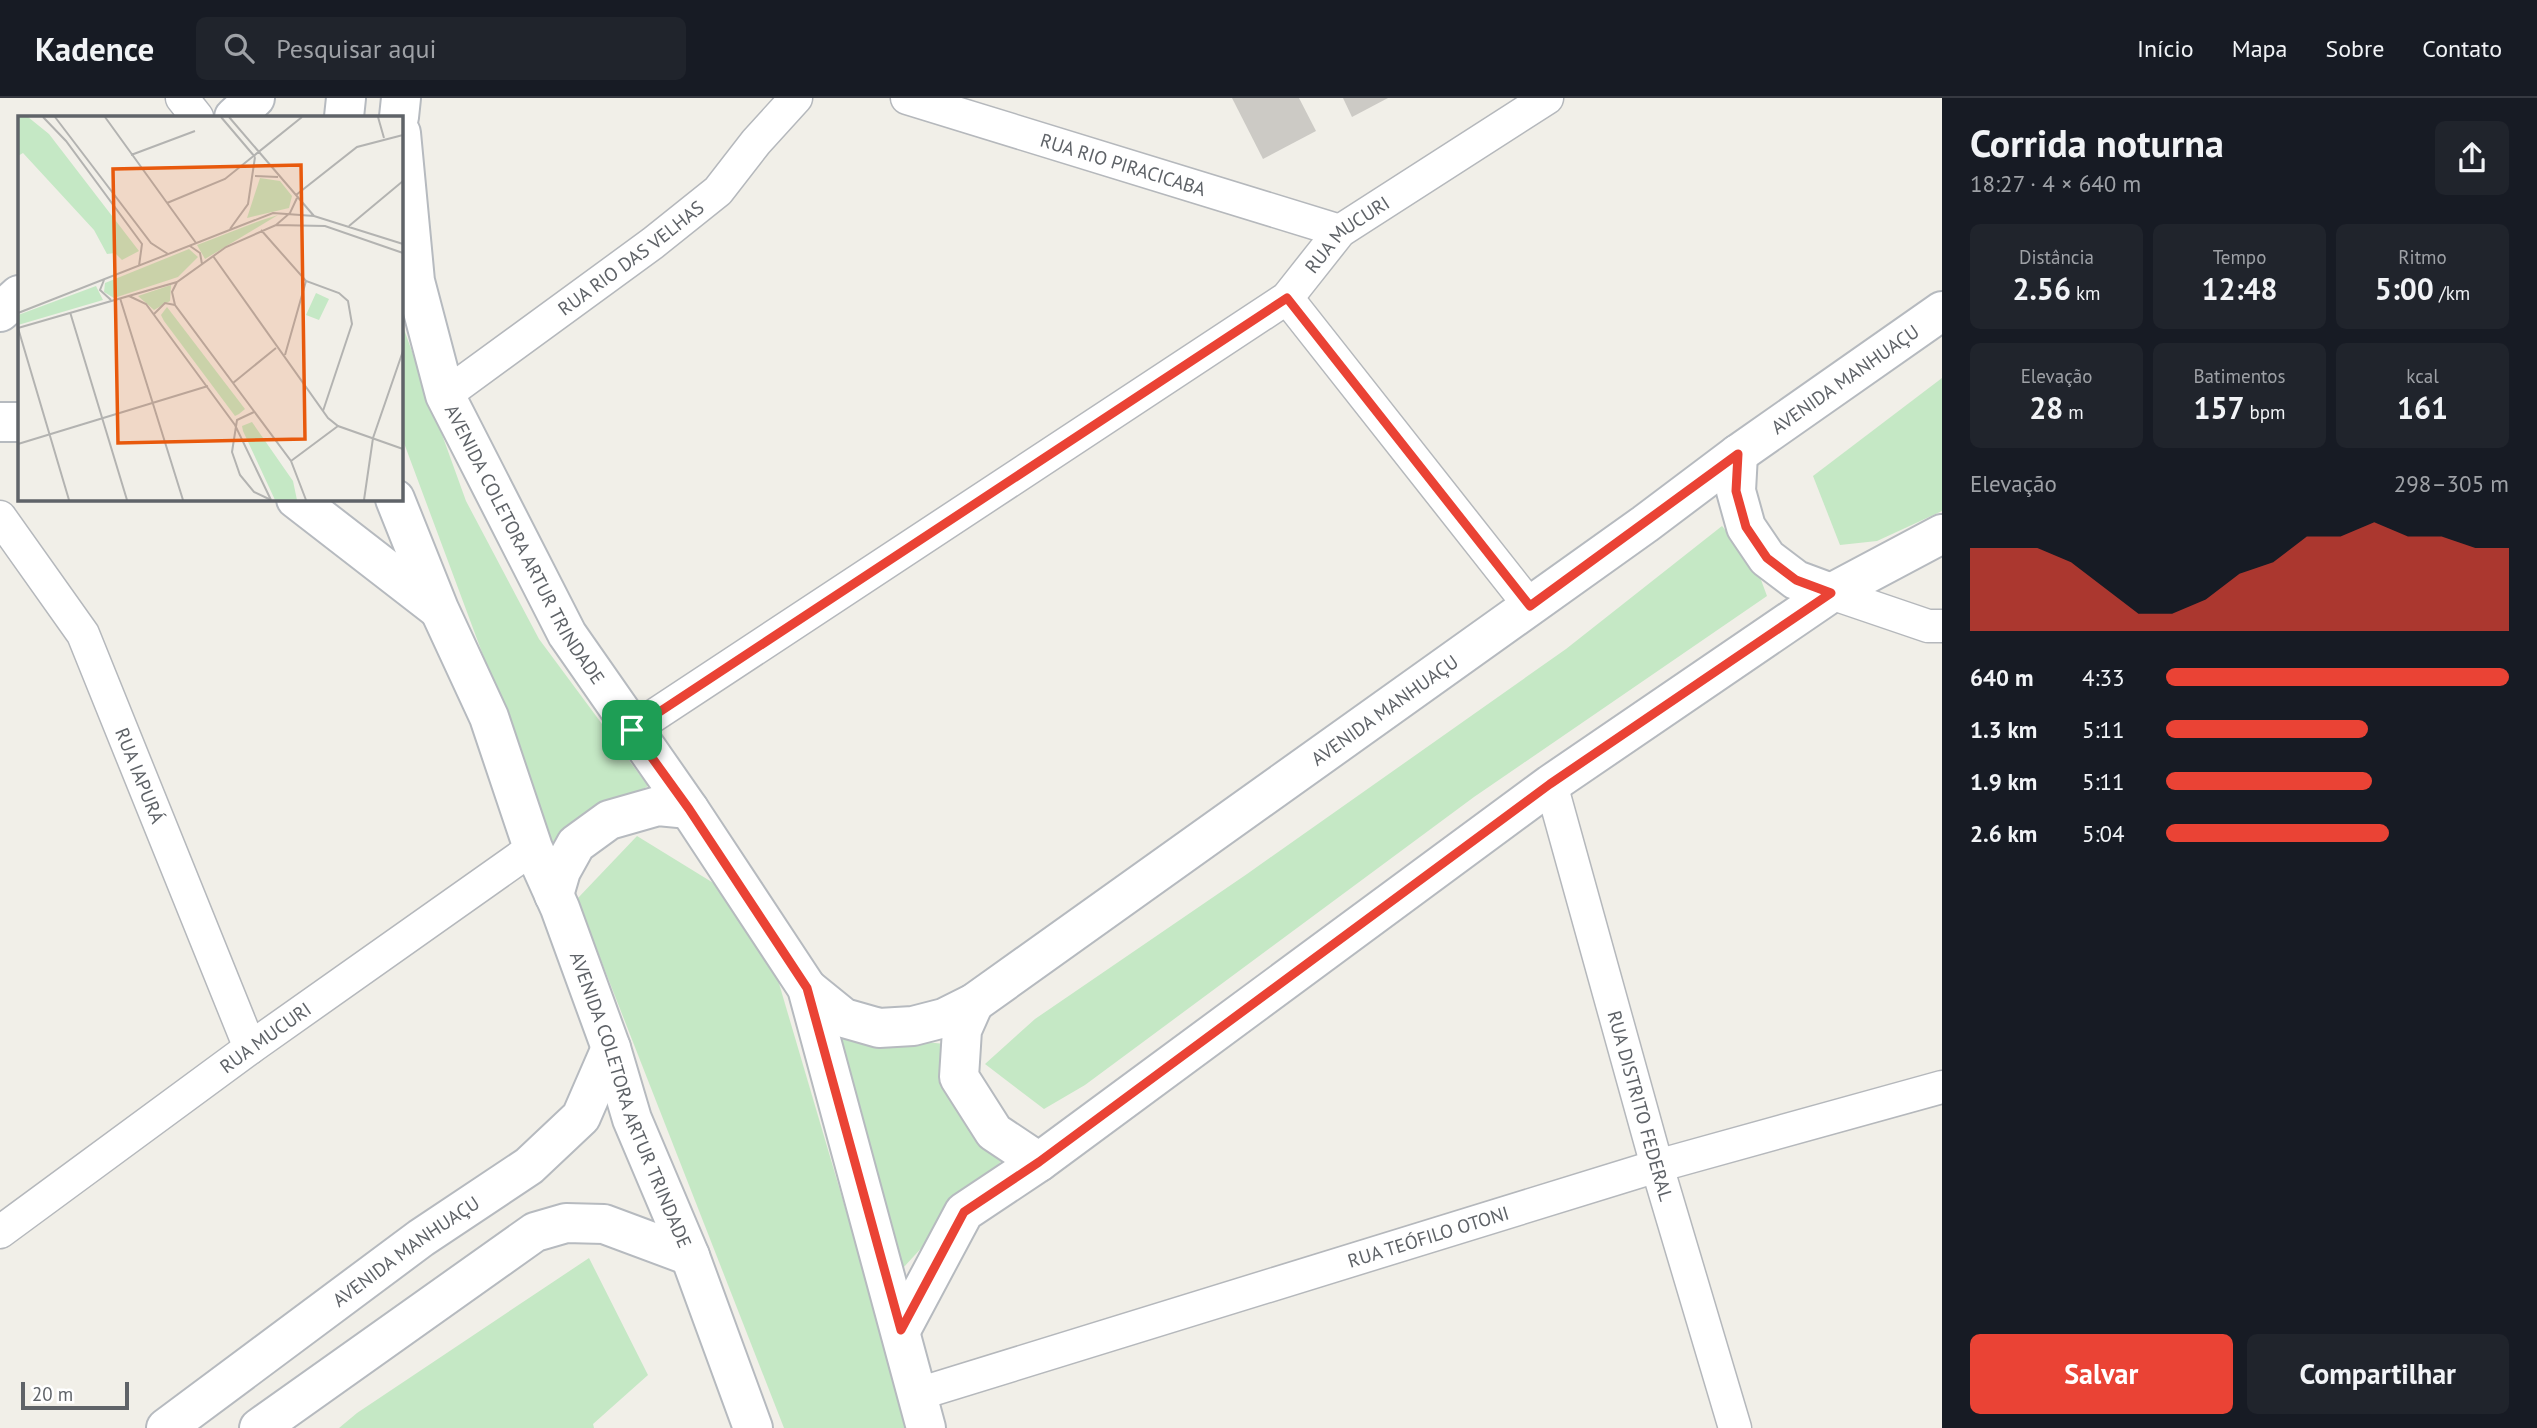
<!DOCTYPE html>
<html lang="pt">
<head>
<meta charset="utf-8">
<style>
	:root { --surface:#171b24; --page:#20242c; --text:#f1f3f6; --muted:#9ea1a6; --line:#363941; --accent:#ea4335 }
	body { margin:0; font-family:"PT Sans",sans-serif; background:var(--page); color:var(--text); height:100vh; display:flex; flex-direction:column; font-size:26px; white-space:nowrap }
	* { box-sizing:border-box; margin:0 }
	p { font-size:23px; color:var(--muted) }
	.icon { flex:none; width:38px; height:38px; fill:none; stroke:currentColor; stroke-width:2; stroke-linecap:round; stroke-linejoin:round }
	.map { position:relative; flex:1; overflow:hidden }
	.panel { display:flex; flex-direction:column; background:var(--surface); width:595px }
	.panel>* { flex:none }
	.scale { position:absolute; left:21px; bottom:18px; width:108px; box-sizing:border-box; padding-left:7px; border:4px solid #5f6368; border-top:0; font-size:19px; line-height:24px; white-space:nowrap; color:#5f6368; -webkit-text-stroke:5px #fff; paint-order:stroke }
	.pin { position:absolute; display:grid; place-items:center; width:60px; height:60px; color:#fff; margin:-30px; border-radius:14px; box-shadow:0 4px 10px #0006 }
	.round { display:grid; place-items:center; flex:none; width:74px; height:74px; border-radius:10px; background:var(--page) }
	.overview { display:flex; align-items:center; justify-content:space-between; height:119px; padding:0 28px }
	h1 { font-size:38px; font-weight:800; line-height:52px }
	.stats { display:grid; grid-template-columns:repeat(3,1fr); gap:10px; height:119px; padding:7px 28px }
	.stats div { display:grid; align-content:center; border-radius:10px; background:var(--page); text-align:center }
	.stats b { font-size:30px; font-weight:800 }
	.stats small { font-size:19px; font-weight:400 }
	.stats p { font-size:19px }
	.chart { height:196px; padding:14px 28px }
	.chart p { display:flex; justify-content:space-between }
	.chart svg { width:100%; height:126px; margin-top:7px; fill:var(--accent); opacity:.7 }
	.button { display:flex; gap:14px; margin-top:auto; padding:14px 28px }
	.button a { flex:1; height:80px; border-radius:10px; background:var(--accent); color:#fff; font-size:28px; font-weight:800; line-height:80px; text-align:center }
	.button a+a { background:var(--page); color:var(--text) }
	ul { padding:0 28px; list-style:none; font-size:23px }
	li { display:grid; grid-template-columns:112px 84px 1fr; align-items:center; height:52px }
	li i { height:18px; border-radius:9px; background:var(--accent) }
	header { display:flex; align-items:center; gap:42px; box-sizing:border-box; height:98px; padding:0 35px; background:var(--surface); border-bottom:2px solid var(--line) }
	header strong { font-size:33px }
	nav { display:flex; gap:38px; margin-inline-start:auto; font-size:24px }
	.search { width:490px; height:63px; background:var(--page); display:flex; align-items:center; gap:18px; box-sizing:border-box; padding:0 24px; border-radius:10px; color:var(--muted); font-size:26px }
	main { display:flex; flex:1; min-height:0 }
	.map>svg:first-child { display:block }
	.green { fill:#c5e8c5 }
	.building { fill:#cccac5 }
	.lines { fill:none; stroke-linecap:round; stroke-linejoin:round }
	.street-casing { stroke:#b5b8bc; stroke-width:35 }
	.secondary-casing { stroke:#b6babf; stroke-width:42 }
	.street { stroke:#fff; stroke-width:32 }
	.secondary { stroke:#fff; stroke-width:38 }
	.route-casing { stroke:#fff; stroke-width:14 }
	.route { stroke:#ea4335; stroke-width:9 }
	.labels { text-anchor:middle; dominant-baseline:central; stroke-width:5; stroke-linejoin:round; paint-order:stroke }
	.street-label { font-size:19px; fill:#5f6368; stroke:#fff }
	.inset-road { fill:none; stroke:#b3b3b1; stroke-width:2 }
	.view { fill:#e8590c; fill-opacity:0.15; stroke:#e8590c; stroke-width:3.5 }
	.inset-edge { fill:none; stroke:#5f6368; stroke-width:3.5 }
</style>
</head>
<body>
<header>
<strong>Kadence</strong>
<div class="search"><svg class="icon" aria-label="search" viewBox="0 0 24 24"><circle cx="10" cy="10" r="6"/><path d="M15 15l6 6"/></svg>Pesquisar aqui</div>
<nav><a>Início</a><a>Mapa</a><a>Sobre</a><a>Contato</a></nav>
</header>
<main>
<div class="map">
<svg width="1942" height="1330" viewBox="0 0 1942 1330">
	<rect width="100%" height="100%" fill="#f1efe8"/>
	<g class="green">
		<path d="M 401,223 L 466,403 L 539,541 L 648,688 L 553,745 L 401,337 Z"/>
		<path d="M 1942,280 L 1942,413 L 1877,443 L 1840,447 L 1813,378 Z"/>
		<path d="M 1722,428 L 1757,471 L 1767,498 L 1474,699 L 1085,987 L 1044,1011 L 985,966 L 1035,921 L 1247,776 L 1566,551 Z"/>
		<path d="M 637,738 L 715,786 L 778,882 L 910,1330 L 784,1330 L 577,801 Z"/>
		<path d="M 829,934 L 945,946 L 1004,1060 L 903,1170 Z"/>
		<path d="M 589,1160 L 648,1277 L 593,1326 L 594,1330 L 339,1330 L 357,1315 Z"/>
	</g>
	<g class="building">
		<path d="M 1232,0 L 1299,0 L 1316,33 L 1263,61 Z"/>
		<path d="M 1343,0 L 1388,0 L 1352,19 Z"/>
	</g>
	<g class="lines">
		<g class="street-casing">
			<g id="street">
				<path d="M 182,0 L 197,19"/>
				<path id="s1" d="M 907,0 L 1340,133"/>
				<path d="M 1287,200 L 1530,508"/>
				<path id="s2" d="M 445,297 L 653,145 L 718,93 L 756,44 L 796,0"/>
				<path id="s3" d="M 0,419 L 83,536 L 250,950"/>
				<path d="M 1831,495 L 1928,528 L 1942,528"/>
				<path id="s4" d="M 632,632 L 1287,200 L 1340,133 L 1547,0"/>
				<path id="s5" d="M 1551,686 L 1657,1068 L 1735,1330"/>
				<path id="s6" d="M 0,1134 L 250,950 L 533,750"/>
				<path id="s7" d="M 918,1296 L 1657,1068 L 1942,989"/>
			</g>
		</g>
		<g class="secondary-casing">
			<g id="secondary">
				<path d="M 234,19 L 255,0"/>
				<path d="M 344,19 L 346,0"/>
				<path d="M 399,19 L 401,0"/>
				<path id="s8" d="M 401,35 L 415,183 L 445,297 L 567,536 L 689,711 L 807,890 L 926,1330"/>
				<path d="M 0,214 L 19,197"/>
				<path d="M 0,324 L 19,324"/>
				<path d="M 1738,356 L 1736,393 L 1746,429 L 1767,460 L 1796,482 L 1831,495"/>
				<path d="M 296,401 L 438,511"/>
				<path id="s9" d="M 395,401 L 439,511 L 489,619 L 533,750 L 560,810 L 611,950 L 632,1021 L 690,1158 L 753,1330"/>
				<path d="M 554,797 L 561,773 L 576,746 L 609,722 L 658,708 L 689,711"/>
				<path id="s10" d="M 807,890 L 844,920 L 879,930 L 913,928 L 944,920 L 974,905 L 1645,426 L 1738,356 L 1942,213"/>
				<path d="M 974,905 L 962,932 L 959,979 L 994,1034 L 1039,1064"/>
				<path d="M 901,1232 L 964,1114 L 1039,1064 L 1551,686 L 1831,495 L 1942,436"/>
				<path id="s11" d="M 166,1330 L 421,1140 L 529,1068 L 581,1019 L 611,950"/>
				<path d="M 259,1330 L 535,1134 L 566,1125 L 604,1126 L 690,1158"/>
			</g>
		</g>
		<use href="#street" class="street"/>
		<use href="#secondary" class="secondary"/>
	</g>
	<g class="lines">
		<g class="route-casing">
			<path id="route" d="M 1287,200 L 1530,508 L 1738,356 L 1736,393 L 1746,429 L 1767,460 L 1796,482 L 1831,495 L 1550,686 L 1039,1064 L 964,1114 L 901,1232 L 807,890 L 689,711 L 632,632 Z"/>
		</g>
		<use href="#route" class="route"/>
	</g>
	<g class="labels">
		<g class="street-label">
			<text stroke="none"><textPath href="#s1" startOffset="226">RUA RIO PIRACICABA</textPath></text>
			<text stroke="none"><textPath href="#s4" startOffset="873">RUA MUCURI</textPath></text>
			<text stroke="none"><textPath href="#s2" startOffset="231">RUA RIO DAS VELHAS</textPath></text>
			<text stroke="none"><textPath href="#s10" startOffset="1255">AVENIDA MANHUAÇU</textPath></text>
			<text stroke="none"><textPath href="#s8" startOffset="436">AVENIDA COLETORA ARTUR TRINDADE</textPath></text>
			<text stroke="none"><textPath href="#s10" startOffset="688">AVENIDA MANHUAÇU</textPath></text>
			<text stroke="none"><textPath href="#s3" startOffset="296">RUA IAPURÁ</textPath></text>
			<text stroke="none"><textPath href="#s6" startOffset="329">RUA MUCURI</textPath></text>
			<text stroke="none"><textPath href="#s9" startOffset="646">AVENIDA COLETORA ARTUR TRINDADE</textPath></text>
			<text stroke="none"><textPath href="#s5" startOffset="334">RUA DISTRITO FEDERAL</textPath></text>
			<text stroke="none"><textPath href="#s7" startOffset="534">RUA TEÓFILO OTONI</textPath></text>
			<text stroke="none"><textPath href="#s11" startOffset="298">AVENIDA MANHUAÇU</textPath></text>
		</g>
	</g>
	<g transform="translate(18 18)">
		<rect width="385" height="385" fill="#f1efe8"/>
		<path d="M 0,1 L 10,1 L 31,18 L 121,135 L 104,144 L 97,137 L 89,138 L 76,114 L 5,37 L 0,40 ZM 242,62 L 262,65 L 274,80 L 271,92 L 229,102 ZM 260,99 L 187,143 L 179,129 L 244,104 ZM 171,133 L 180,141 L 160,161 L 96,182 L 86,176 L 87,167 ZM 153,169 L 152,185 L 136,194 L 120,180 ZM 78,170 L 85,184 L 0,209 L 0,199 ZM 298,177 L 311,183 L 301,204 L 288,199 ZM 149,191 L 227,293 L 221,298 L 217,300 L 146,205 L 143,199 ZM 234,306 L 275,365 L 279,384 L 257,384 L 225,315 L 224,310 Z" fill="#c5e8c5"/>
		<path class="inset-road" d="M 25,1 L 48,25 L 124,128 L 121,150M 37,1 L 133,127 L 150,138M 87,1 L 178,127M 203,1 L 237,41M 211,1 L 296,100M 360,1 L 366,22M 113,39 L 177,15M 237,60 L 260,61M 278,79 L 339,31 L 385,19M 149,87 L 207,63 L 284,1M 258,109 L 272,97 L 279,82M 331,110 L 385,65M 212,113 L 230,88 L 237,41M 243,114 L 288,165 L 321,177 L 330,185 L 334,208 L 305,295M 172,130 L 182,137 L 184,148M 195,140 L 310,302 L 320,310 L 385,333M 86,164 L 82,174 L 93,184M 159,166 L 154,176 L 157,189 L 273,345 L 288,384M 111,180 L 128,188 L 217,309 L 253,384M 102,182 L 165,384M 52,196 L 109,384M 0,197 L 255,97 L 296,100 L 385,128M 135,199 L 147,187 L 157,189M 0,212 L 51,384M 0,212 L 159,166 L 208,131 L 258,109 L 307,110 L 385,137M 267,239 L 288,165M 215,267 L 258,232M 236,296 L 219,304 L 214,336 L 222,359 L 236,376 L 253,384M 0,328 L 190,270M 273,345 L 320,310M 346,384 L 355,322 L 385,235"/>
		<path class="view" d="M 283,49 L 287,323 L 100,327 L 95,53 Z"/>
		<rect width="385" height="385" class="inset-edge"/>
	</g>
</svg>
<div class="scale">20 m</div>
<div class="pin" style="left:632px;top:632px;background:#1e9e55"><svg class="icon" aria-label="arrive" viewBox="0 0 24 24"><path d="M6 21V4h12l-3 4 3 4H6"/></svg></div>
</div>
<section class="panel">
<div class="overview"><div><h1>Corrida noturna</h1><p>18:27 · 4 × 640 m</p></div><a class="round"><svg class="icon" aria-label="share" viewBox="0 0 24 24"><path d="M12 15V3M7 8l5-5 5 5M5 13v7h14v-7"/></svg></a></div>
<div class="stats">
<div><p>Distância</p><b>2.56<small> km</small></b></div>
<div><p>Tempo</p><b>12:48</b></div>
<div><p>Ritmo</p><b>5:00<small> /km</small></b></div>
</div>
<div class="stats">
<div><p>Elevação</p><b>28<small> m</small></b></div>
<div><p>Batimentos</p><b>157<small> bpm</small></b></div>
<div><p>kcal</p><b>161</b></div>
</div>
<div class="chart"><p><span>Elevação</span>298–305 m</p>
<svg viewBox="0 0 160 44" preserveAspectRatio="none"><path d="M0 44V15L10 15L20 15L30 20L40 29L50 38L60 38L70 33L80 24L90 20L100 11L110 11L120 6L130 11L140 11L150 15L160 15V44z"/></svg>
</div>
<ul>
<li><b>640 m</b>4:33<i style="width:100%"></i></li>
<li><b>1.3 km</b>5:11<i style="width:59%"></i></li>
<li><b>1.9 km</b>5:11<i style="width:60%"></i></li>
<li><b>2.6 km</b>5:04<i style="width:65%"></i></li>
</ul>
<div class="button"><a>Salvar</a><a>Compartilhar</a></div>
</section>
</main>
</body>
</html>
